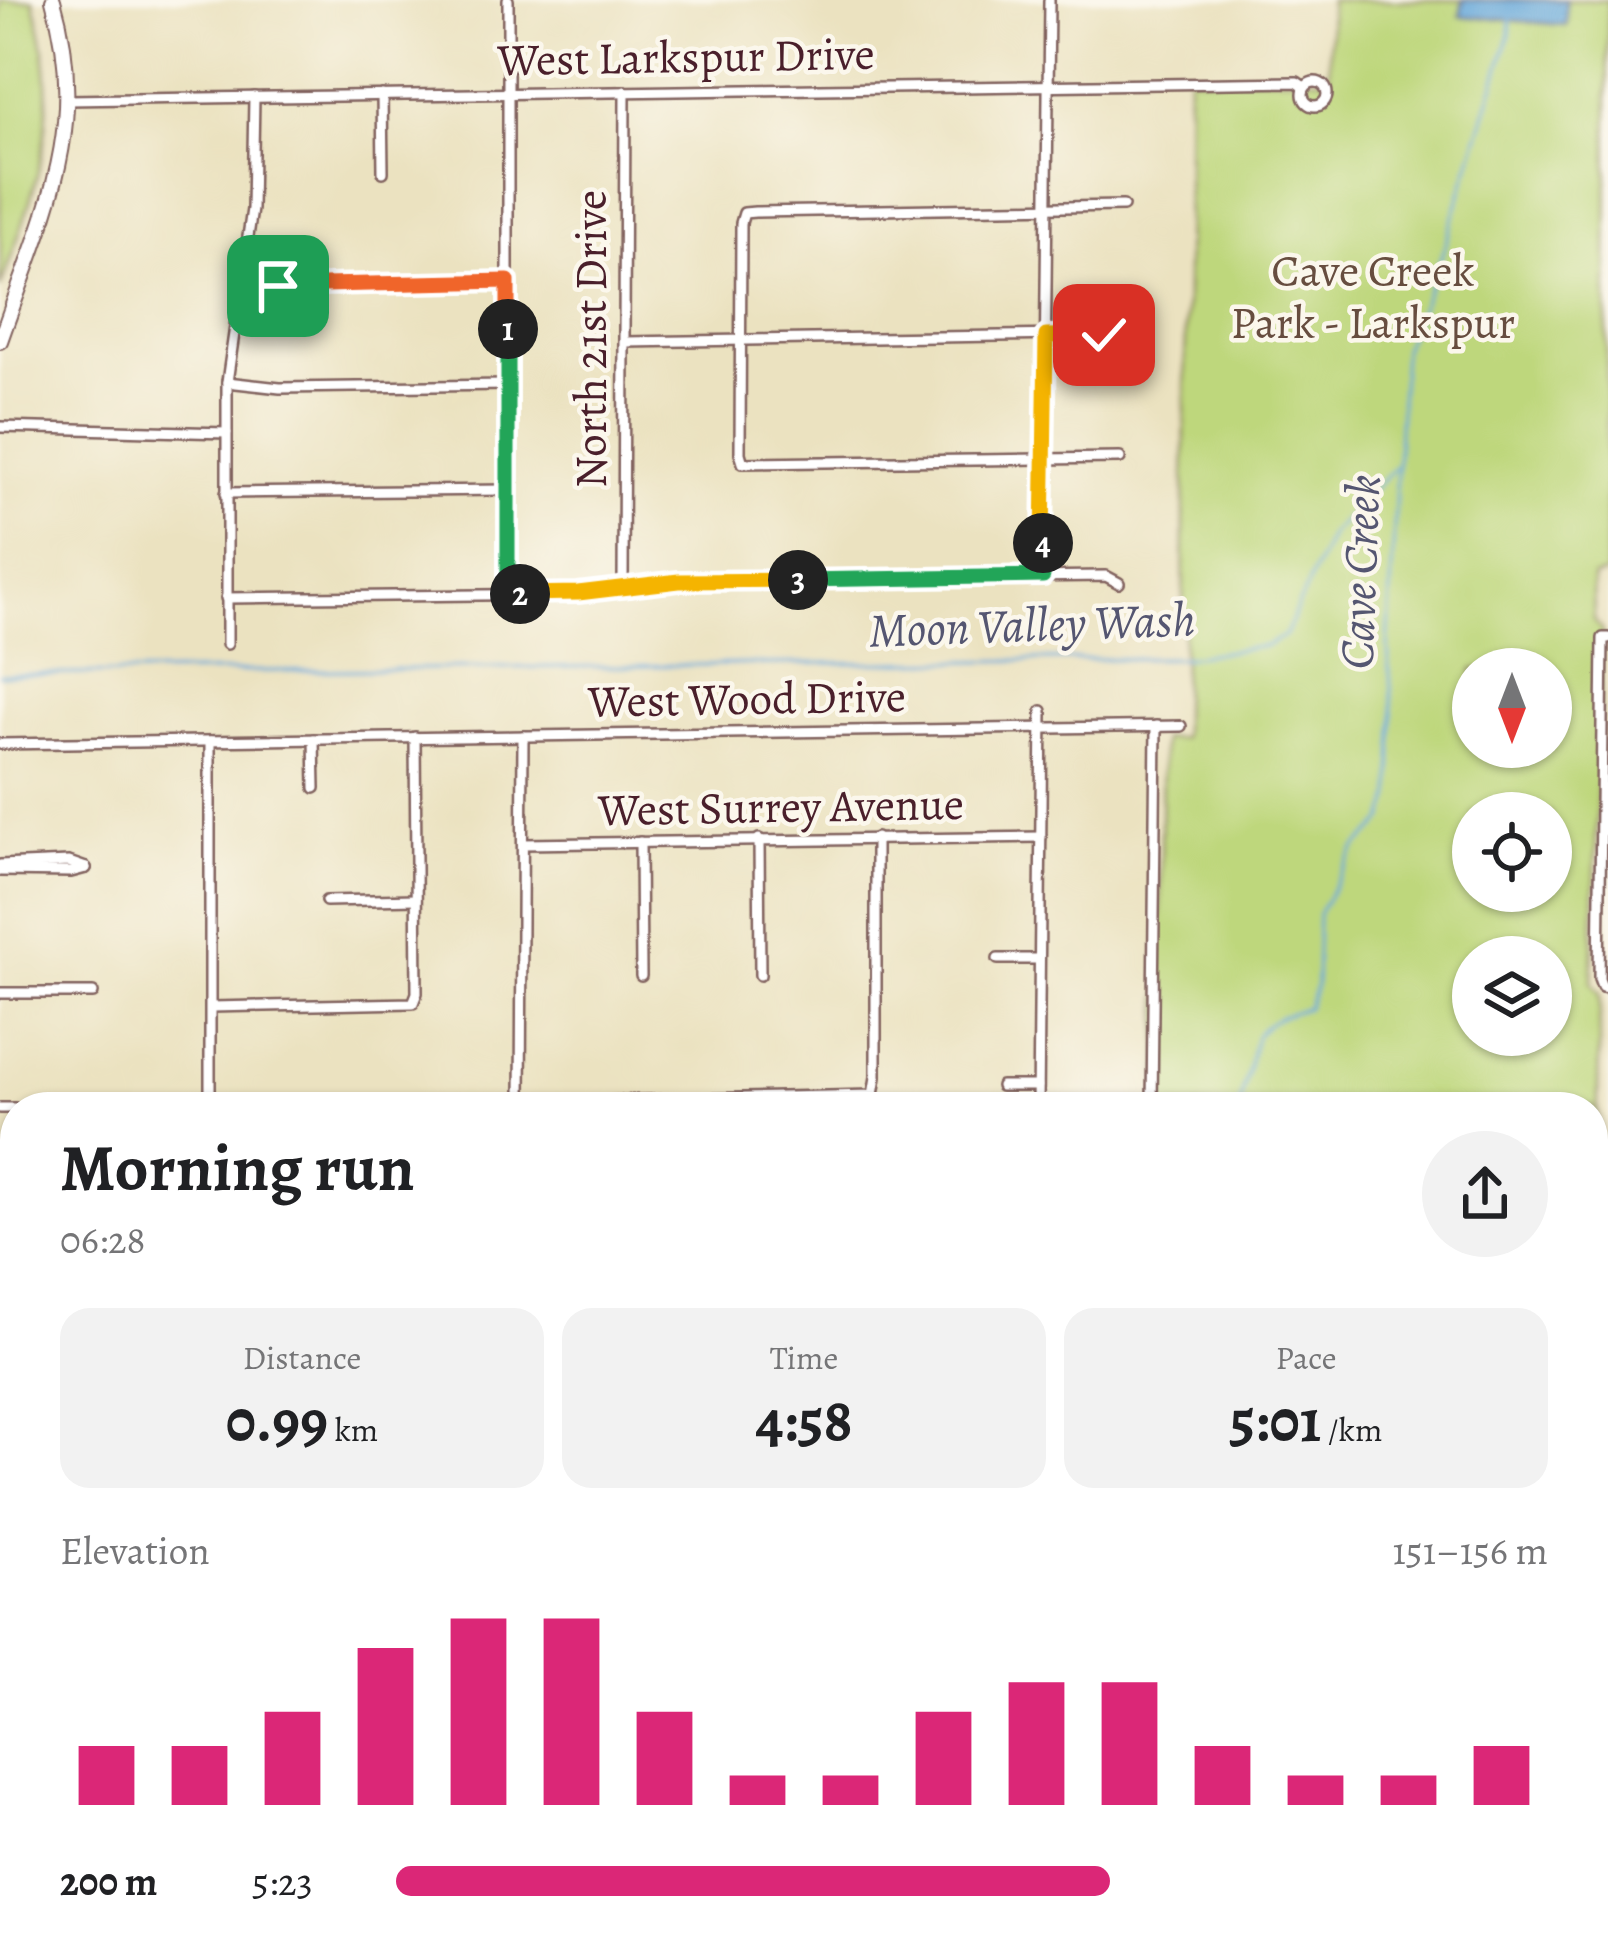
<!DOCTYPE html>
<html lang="en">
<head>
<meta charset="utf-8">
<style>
	:root { --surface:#fff; --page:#f2f2f2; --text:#202124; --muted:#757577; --accent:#db2777 }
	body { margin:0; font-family:Alegreya,serif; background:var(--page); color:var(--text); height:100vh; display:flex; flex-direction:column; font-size:45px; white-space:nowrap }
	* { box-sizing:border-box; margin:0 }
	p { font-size:39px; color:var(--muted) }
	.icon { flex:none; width:66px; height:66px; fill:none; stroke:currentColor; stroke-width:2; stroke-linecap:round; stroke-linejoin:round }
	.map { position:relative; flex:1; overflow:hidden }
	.sheet { position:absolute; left:0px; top:1092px; width:1608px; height:858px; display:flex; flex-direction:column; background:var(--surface); border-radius:48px 48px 0 0; box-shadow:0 3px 9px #0004 }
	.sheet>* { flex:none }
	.needle { width:78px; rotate:180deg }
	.tools { position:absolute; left:1452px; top:648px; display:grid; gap:24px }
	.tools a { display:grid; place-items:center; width:120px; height:120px; border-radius:50%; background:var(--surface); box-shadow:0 3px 9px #0004; font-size:60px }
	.pin { position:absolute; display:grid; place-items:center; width:102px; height:102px; color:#fff; margin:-51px; border-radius:24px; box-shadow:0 6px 18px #0006 }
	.km { position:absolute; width:60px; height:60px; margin:-30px; border-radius:50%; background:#222; color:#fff; font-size:33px; line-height:60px; text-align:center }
	.round { display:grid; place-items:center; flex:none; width:126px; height:126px; border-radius:63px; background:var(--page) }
	.overview { display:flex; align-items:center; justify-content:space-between; height:204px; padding:0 60px }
	h1 { font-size:66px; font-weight:600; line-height:90px }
	.figures { display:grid; grid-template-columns:repeat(3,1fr); gap:18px; height:204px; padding:12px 60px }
	.figures div { display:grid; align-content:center; border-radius:30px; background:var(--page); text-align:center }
	.figures b { font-size:60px; font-weight:600 }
	.figures small { font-size:33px; font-weight:400 }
	.figures p { font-size:33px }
	.chart { height:336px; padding:24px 60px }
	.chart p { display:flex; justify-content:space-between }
	.chart svg { width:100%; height:216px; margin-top:12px; stroke:var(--accent); stroke-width:6 }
	ul { padding:0 60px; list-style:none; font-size:39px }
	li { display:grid; grid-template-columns:192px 144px 1fr; align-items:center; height:90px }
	li i { height:30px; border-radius:15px; background:var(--accent) }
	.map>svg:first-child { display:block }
	.green { fill:#bed77b; stroke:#847b53; stroke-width:3; fill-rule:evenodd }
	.water { fill:#66a8da; stroke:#586482; stroke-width:3 }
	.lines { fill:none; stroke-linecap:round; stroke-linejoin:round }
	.stream { stroke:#66a8da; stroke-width:3 }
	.street-casing { stroke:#82635f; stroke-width:14 }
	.secondary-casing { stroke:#82635f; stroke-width:16 }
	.primary-casing { stroke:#82635f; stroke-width:18 }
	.street { stroke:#fff; stroke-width:9 }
	.secondary { stroke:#fff; stroke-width:12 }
	.primary { stroke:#fff; stroke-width:14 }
	.split-1-casing { stroke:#fff; stroke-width:24 }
	.split-2-casing { stroke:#fff; stroke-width:24 }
	.split-3-casing { stroke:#fff; stroke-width:24 }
	.split-4-casing { stroke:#fff; stroke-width:24 }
	.split-5-casing { stroke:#fff; stroke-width:24 }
	.split-1 { stroke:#f0652b; stroke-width:15 }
	.split-2 { stroke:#22a559; stroke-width:15 }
	.split-3 { stroke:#f5b400; stroke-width:15 }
	.split-4 { stroke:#22a559; stroke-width:15 }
	.split-5 { stroke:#f5b400; stroke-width:15 }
	.labels { text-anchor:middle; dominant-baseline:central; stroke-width:9; stroke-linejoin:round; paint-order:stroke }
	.street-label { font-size:45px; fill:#4a1f2b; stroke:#fbf7ec }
	.park-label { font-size:45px; fill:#674d3f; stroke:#fbf7ec }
	.water-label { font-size:48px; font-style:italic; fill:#555671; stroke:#fbf7ec }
</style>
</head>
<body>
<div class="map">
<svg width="1608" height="1950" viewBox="0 0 1608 1950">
	<rect width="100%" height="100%" fill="#fbf7ec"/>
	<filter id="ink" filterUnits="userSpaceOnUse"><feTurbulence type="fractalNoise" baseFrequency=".00833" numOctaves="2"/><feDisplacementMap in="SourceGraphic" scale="24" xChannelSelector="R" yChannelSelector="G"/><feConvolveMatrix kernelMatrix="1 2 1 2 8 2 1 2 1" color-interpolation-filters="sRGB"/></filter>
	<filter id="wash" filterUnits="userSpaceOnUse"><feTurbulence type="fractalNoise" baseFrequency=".004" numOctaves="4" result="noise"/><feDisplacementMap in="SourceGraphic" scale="48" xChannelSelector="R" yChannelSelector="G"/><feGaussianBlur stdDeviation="2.7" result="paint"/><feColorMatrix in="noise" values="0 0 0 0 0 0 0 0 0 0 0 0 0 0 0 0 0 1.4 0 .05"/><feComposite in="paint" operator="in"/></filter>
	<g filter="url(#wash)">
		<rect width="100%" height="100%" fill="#ebe2c0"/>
		<g class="green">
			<path d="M 0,0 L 33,0 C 66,113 38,183 0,288 Z"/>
			<path d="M 1330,0 L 1608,0 L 1606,574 L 1593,577 L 1594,621 L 1602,630 L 1592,983 L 1600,994 L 1596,1197 L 1593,1197 L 1593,1107 L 1159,1107 L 1162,739 L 1182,738 L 1188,77 L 1329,78 ZM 1473,669 L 1551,669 L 1551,747 L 1473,747 ZM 1473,813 L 1551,813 L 1551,891 L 1473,891 ZM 1473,957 L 1551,957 L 1551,1035 L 1473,1035 Z"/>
			<path d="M 745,1935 L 1312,1935 L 1312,1950 L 731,1950 Z"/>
		</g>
		<path class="water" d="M 1463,0 L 1566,0 L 1566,25 L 1460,16 Z"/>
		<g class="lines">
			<g class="stream">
				<path d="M 0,675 L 1180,658 L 1266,646 L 1285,635 L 1331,534 L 1394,468"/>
				<path d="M 1239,1107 L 1256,1036 C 1267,1019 1289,1013 1307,1008 L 1316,985 L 1318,914 L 1355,849 L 1384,821 L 1392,795 L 1393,714 L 1388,648 L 1403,349 L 1442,255 L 1510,34 L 1511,17"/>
				<path d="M 945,1950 L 952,1935"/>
			</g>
		</g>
	</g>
	<g filter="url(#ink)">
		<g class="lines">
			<g class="street-casing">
				<g id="street">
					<circle cx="1315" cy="94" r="12"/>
					<path d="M 382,95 L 383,172"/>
					<path d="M 67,100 L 1297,82 L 1304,87"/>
					<path d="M 242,279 L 278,285 L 508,281"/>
					<path d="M 625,342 L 1122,334"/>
					<path d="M 227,382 L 280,388 L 508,385"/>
					<path d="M 0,427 L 227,433"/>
					<path d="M 1120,458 L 743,463 L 740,453 L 741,223 L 744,213 L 755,212 L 1123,206"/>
					<path d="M 226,493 L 507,490"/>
					<path d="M 1043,576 L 1049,0"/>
					<path d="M 623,587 L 625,91"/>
					<path d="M 508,594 L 508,0"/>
					<path d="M 226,598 L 566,594 L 679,581 L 1106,576 L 1119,583"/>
					<path d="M 1608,638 L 1603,638 L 1599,979 L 1602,987 L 1608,988"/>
					<path d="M 227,644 L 227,382 L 252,209 L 254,97"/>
					<path d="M 314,739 L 315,788"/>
					<path d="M 210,741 L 210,1107"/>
					<path d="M 0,744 L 1181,726"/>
					<path d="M 759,839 L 760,975"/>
					<path d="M 640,842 L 641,976"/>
					<path d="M 523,844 L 1041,837"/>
					<path d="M 0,865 L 69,862 L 86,868"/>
					<path d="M 0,871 L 71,872 L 86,868"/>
					<path d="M 326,901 L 416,899"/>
					<path d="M 998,959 L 1039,959"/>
					<path d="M 0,993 L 93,993"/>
					<path d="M 211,1007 L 413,1003 L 417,993 L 415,737"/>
					<path d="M 1001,1086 L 1038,1086"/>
					<path d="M 521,1103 L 873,1095 L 876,1077 L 876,838"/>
					<path d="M 521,1107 L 523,736"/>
					<path d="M 1038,1107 L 1042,711"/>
					<path d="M 1152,1107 L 1156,726"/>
					<path d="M 0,1108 L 15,1108"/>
					<path d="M 0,1223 L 15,1222"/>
					<path d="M 0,1331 L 15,1331"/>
					<path d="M 0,1456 L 15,1455"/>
					<path d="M 1593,1604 L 1608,1612"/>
					<path d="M 1593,1680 L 1608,1680"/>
				</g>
			</g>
			<g class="secondary-casing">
				<g id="secondary">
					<path d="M 1593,1533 L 1608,1540"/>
					<path d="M 1593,1744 L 1608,1743"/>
					<path d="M 1593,1755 L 1608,1752"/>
					<path d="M 1593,1767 L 1608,1767"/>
					<path d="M 0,1772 L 15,1772"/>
					<path d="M 0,1797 L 15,1796"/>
					<path d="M 1494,1935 L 1503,1950"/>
				</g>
			</g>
			<g class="primary-casing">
				<path id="primary" d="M 0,341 C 41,222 91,130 53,0"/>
			</g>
			<use href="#street" class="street"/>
			<use href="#secondary" class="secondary"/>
			<use href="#primary" class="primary"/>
		</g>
	</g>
	<g class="lines" filter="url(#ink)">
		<g class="split-1-casing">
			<path id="split-1" d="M 278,286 L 508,281 L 508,329"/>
		</g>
		<g class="split-2-casing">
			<path id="split-2" d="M 508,329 L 508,594 L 520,594"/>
		</g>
		<g class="split-3-casing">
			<path id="split-3" d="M 520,594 L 578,593 L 679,581 L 798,580"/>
		</g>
		<g class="split-4-casing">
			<path id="split-4" d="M 798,580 L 1043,576 L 1043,543"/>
		</g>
		<g class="split-5-casing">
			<path id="split-5" d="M 1043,543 L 1046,336 L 1104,335"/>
		</g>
		<use href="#split-1" class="split-1"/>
		<use href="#split-2" class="split-2"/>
		<use href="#split-3" class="split-3"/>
		<use href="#split-4" class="split-4"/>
		<use href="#split-5" class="split-5"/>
	</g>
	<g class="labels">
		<g class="street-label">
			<text transform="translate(686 57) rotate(-1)">West Larkspur Drive</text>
			<text transform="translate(591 339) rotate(-90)">North 21st Drive</text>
			<text transform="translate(747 699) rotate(-1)">West Wood Drive</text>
			<text transform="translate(781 807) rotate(-1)">West Surrey Avenue</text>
		</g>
		<g class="park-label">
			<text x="1373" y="271">Cave Creek<tspan x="1373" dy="52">Park - Larkspur</tspan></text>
		</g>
		<g class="water-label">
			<text transform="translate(1360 572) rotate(-88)">Cave Creek</text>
			<text transform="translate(1032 625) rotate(-2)">Moon Valley Wash</text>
		</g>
	</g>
</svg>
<div class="tools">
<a><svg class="needle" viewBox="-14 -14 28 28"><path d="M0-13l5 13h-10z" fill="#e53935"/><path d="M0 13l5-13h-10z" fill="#757577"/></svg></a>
<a><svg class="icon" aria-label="locate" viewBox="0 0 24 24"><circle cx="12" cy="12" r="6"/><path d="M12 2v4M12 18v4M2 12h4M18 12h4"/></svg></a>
<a><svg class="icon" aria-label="layers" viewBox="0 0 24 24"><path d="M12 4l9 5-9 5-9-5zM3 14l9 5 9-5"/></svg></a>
</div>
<div class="pin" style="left:278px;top:286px;background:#1e9e55"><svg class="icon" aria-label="arrive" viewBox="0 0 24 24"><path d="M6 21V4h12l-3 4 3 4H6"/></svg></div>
<div class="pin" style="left:1104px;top:335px;background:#d93025"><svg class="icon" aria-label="check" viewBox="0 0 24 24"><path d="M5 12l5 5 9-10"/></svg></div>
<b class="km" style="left:508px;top:329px">1</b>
<b class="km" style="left:520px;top:594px">2</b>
<b class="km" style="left:798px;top:580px">3</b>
<b class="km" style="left:1043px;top:543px">4</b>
<section class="sheet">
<div class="overview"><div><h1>Morning run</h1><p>06:28</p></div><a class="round"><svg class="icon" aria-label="share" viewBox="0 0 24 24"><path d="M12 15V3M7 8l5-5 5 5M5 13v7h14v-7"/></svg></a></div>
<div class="figures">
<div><p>Distance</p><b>0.99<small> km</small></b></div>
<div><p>Time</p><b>4:58</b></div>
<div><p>Pace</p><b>5:01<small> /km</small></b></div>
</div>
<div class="chart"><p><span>Elevation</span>151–156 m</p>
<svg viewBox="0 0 160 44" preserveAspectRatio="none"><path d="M5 44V32M15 44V32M25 44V25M35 44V12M45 44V6M55 44V6M65 44V25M75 44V38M85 44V38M95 44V25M105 44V19M115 44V19M125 44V32M135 44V38M145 44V38M155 44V32"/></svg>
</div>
<ul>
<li><b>200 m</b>5:23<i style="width:62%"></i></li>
</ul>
</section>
</div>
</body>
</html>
